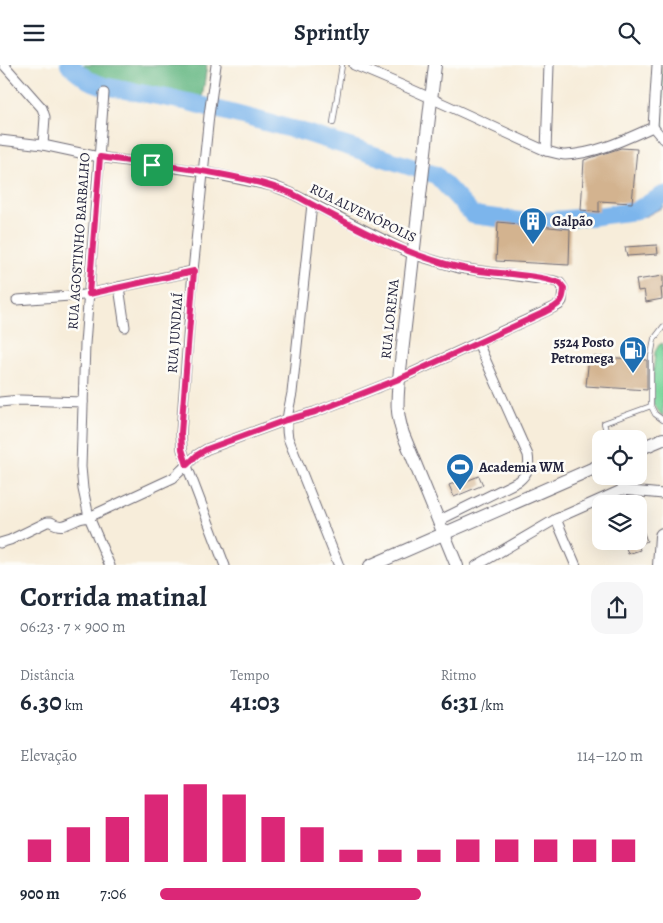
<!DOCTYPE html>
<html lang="pt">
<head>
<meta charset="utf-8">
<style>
	:root { --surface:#fff; --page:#f6f6f7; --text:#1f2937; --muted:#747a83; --accent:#db2777 }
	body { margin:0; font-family:Alegreya,serif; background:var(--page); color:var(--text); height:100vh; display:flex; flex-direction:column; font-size:19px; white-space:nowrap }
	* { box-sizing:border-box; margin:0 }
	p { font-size:16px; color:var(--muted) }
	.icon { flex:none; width:28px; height:28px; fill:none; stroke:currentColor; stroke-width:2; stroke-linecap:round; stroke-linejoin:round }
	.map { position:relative; height:500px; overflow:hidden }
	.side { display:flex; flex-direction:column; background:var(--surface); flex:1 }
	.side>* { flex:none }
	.tools { position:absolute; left:592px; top:365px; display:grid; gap:10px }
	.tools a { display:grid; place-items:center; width:55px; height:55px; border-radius:10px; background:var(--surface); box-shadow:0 5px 20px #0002; font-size:25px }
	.pin { position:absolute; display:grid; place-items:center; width:42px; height:42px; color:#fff; margin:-21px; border-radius:10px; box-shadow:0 2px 8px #0006 }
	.round { display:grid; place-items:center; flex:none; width:52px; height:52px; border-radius:15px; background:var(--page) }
	.headline { display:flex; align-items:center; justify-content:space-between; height:85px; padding:0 20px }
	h1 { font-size:28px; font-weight:700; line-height:38px }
	.figures { display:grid; grid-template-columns:repeat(3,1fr); gap:8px; height:85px; padding:5px 20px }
	.figures div { display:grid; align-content:center }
	.figures b { font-size:25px; font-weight:700 }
	.figures small { font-size:14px; font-weight:400 }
	.figures p { font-size:14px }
	.chart { height:140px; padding:10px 20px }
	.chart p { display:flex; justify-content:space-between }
	.chart svg { width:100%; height:90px; margin-top:5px; stroke:var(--accent); stroke-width:6 }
	ul { padding:0 20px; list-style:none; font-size:16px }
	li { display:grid; grid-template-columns:80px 60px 1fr; align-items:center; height:38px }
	li i { height:12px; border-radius:6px; background:var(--accent) }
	header { display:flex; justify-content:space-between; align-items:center; height:65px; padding:0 20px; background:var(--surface); font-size:22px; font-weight:700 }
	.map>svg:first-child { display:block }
	.green { fill:#7dd79d; stroke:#507c6c }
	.forest { fill:#66b884; stroke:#446d60 }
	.water { fill:#7bb5ec; stroke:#4e6c94 }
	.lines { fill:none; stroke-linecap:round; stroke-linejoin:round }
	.river { stroke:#7bb5ec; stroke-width:18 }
	.building { fill:#d3b38f }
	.lane-casing { stroke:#6d6973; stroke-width:6 }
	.street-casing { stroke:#6d6973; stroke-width:11 }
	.secondary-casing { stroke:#6d6973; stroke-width:14 }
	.highway-casing { stroke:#6d6973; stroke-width:18 }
	.lane { stroke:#fff; stroke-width:4.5 }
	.street { stroke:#fff; stroke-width:9 }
	.secondary { stroke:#fff; stroke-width:12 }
	.highway { stroke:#fff; stroke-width:16 }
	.route-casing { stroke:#fff; stroke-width:10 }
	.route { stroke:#db2777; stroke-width:6 }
	.labels { text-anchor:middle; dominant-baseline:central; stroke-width:5; stroke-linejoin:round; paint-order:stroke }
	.street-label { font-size:14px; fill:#22223b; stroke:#fdfcf7 }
	.poi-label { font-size:14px; font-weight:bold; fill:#22223b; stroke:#fdfcf7; text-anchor:start }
</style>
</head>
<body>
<header><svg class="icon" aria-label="menu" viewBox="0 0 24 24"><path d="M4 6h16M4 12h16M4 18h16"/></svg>Sprintly<svg class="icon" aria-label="search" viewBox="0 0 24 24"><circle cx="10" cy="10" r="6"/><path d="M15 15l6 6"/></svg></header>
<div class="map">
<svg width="663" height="501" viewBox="0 0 663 501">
	<rect width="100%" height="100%" fill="#fdfcf7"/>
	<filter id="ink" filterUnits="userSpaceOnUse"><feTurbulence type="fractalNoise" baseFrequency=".02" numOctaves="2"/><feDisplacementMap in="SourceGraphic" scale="10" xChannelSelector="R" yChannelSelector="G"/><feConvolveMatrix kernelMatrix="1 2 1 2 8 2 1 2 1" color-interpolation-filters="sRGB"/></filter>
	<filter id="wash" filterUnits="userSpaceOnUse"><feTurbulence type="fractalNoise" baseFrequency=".0096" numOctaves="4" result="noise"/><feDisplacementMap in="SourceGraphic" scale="20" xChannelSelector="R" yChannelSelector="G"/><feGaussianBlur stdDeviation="1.12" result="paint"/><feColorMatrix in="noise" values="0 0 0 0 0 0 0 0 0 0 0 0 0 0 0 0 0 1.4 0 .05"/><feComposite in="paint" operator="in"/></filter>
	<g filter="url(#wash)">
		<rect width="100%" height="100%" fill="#f7edda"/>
		<g class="green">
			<path d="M 662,0 L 663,0 L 663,64 L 657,58 Z"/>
			<path d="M 663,278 L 663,352 L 653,339 L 652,323 L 655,287 L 659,280 Z"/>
		</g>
		<path class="forest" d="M 80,0 L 207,0 L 202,34 L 104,21 Z"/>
		<path class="water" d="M 663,128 L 663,142 L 646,151 L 606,155 L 608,146 L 634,142 Z"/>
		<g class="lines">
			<path class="river" d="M 69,0 L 88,15 L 104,21 L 189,37 L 303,67 L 436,110 L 473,150 L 529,157 L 590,152 L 635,146 L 663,130"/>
		</g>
		<g id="blocks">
			<g class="building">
				<path d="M 621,83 L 637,84 L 632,138 L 599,136 L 599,147 L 581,145 L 584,95 Z"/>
				<path d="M 498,157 L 570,164 L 569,200 L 496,196 Z"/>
				<path d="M 657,180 L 658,189 L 627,191 L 625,182 Z"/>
				<path d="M 663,211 L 663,223 L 661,223 L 662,234 L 646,237 L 644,225 L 638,226 L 636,215 Z"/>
				<path d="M 589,291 L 647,295 L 647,325 L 586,321 Z"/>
				<path d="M 479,411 L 483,420 L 454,432 L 449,420 L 460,416 L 461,418 Z"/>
				<path d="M 639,455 L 647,476 L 639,480 Z"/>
				<path d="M 624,476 L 637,476 L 640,485 L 628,489 Z"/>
			</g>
		</g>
	</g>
	<g filter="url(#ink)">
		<use href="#blocks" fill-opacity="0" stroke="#6d6973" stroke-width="1"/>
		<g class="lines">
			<g class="lane-casing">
				<g id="lane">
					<path d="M 333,58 L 342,0"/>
					<path d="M 663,262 L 654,274 L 651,292 L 651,341 L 655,349 L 663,355"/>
					<path d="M 608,374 L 604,358 L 651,341"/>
					<path d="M 617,411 L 621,424"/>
				</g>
			</g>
			<g class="street-casing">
				<g id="street">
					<path d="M 4,0 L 42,43 L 45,52 L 43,80"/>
					<path d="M 216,0 L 209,50 L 193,206 L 181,368 L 182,384 L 187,401 L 225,501"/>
					<path d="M 354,0 C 419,26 482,57 546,86 C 552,87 559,90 565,90 C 596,89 626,74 653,62 L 657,0"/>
					<path d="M 104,28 L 85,279 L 81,402 L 83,424 L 89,452 L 110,501"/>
					<path d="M 653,62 L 663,74"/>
					<path d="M 0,75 L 43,80 L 99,92 L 204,107 L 273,121 L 291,128 L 412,189 L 459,203 L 554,216 L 560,218 L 563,223 L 562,236 L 559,240 L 399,314 L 315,347 L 286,355 L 207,384 L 197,390 L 173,413 L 89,452 C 86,453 81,453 77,455 C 67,459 61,464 51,457 L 47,457 L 10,475 L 0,478"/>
					<path d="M 546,86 L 549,0"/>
					<path d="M 312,139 L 292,328 C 289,343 285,357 288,373 L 339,501"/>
					<path d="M 17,235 L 83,230 L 119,222"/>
					<path d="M 125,262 L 119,222 L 193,206"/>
					<path d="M 0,337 L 20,335 L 83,337"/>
					<path d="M 556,454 L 576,501"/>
					<path d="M 438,456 L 519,416 C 528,408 530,402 528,390 L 478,278"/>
					<path d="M 476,501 L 556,454 L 621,425 L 663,429"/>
				</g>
			</g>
			<g class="secondary-casing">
				<g id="secondary">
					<path d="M 435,0 L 399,314 C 397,337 396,347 403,369 L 457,501"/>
					<path d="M 639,384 L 663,374"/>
					<path d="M 370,501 L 601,400"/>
				</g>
			</g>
			<g class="highway-casing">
				<path id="highway" d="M 661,501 L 663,471"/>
			</g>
			<use href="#lane" class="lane"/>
			<use href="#street" class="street"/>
			<use href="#secondary" class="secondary"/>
			<use href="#highway" class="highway"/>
		</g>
	</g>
	<g class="lines" filter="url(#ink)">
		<g class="route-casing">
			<path id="route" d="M 100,92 C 160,101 234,106 291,128 C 343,156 401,189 458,202 C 491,210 527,207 560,218 L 564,223 C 564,238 557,241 545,247 L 399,314 L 315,347 L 286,355 L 207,384 L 197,390 L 187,400 L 182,384 L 181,368 L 194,206 L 89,229 Z"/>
		</g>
		<use href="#route" class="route"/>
	</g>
	<defs>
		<g id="building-pin" transform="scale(1.4375)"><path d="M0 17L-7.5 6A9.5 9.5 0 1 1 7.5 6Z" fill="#1f6fb2" stroke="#fdfcf7"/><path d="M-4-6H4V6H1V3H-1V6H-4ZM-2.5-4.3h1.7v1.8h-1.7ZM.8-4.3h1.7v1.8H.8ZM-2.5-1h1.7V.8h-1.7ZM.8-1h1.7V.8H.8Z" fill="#fff"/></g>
		<g id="fuel-pin" transform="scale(1.4375)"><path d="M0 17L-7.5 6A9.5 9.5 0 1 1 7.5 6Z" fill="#1f6fb2" stroke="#fdfcf7"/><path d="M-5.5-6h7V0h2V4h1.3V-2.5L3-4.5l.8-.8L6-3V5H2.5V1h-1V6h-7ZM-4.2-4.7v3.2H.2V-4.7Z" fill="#fff"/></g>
		<g id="stadium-pin" transform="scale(1.4375)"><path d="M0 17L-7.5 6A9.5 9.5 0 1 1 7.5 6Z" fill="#1f6fb2" stroke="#fdfcf7"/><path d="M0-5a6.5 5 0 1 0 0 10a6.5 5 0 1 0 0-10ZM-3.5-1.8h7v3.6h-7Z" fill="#fff"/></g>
	</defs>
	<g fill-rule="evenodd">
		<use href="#building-pin" x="533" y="156"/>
		<use href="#fuel-pin" x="633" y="285"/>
		<use href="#stadium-pin" x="460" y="402"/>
	</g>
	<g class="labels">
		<g class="street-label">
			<text transform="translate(363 148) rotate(26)">RUA ALVENÓPOLIS</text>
			<text transform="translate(79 176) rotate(-86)">RUA AGOSTINHO BARBALHO</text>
			<text transform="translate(390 254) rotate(-84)">RUA LORENA</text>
			<text transform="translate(175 268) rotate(-86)">RUA JUNDIAÍ</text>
		</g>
		<g class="poi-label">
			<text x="552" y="156">Galpão</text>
			<text x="614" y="277" text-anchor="end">5524 Posto<tspan x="614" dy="16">Petromega</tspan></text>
			<text x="479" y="402">Academia WM</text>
		</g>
	</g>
</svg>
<div class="tools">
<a><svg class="icon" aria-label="locate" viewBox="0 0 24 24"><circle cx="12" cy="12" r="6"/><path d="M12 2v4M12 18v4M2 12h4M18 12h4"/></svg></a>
<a><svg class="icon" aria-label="layers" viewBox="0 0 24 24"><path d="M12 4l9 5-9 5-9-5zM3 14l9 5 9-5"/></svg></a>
</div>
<div class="pin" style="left:152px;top:100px;background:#1e9e55"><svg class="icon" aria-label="arrive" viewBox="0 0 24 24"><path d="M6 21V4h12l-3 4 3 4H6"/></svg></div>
</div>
<section class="side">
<div class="headline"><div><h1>Corrida matinal</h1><p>06:23 · 7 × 900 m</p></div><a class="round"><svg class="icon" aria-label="share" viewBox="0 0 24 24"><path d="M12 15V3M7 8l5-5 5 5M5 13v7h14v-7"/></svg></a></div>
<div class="figures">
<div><p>Distância</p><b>6.30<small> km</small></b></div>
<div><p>Tempo</p><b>41:03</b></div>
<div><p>Ritmo</p><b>6:31<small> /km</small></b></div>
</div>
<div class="chart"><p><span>Elevação</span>114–120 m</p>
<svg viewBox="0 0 160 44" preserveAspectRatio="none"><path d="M5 44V33M15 44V27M25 44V22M35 44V11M45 44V6M55 44V11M65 44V22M75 44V27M85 44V38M95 44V38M105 44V38M115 44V33M125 44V33M135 44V33M145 44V33M155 44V33"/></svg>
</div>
<ul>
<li><b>900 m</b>7:06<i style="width:54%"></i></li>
</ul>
</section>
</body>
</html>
